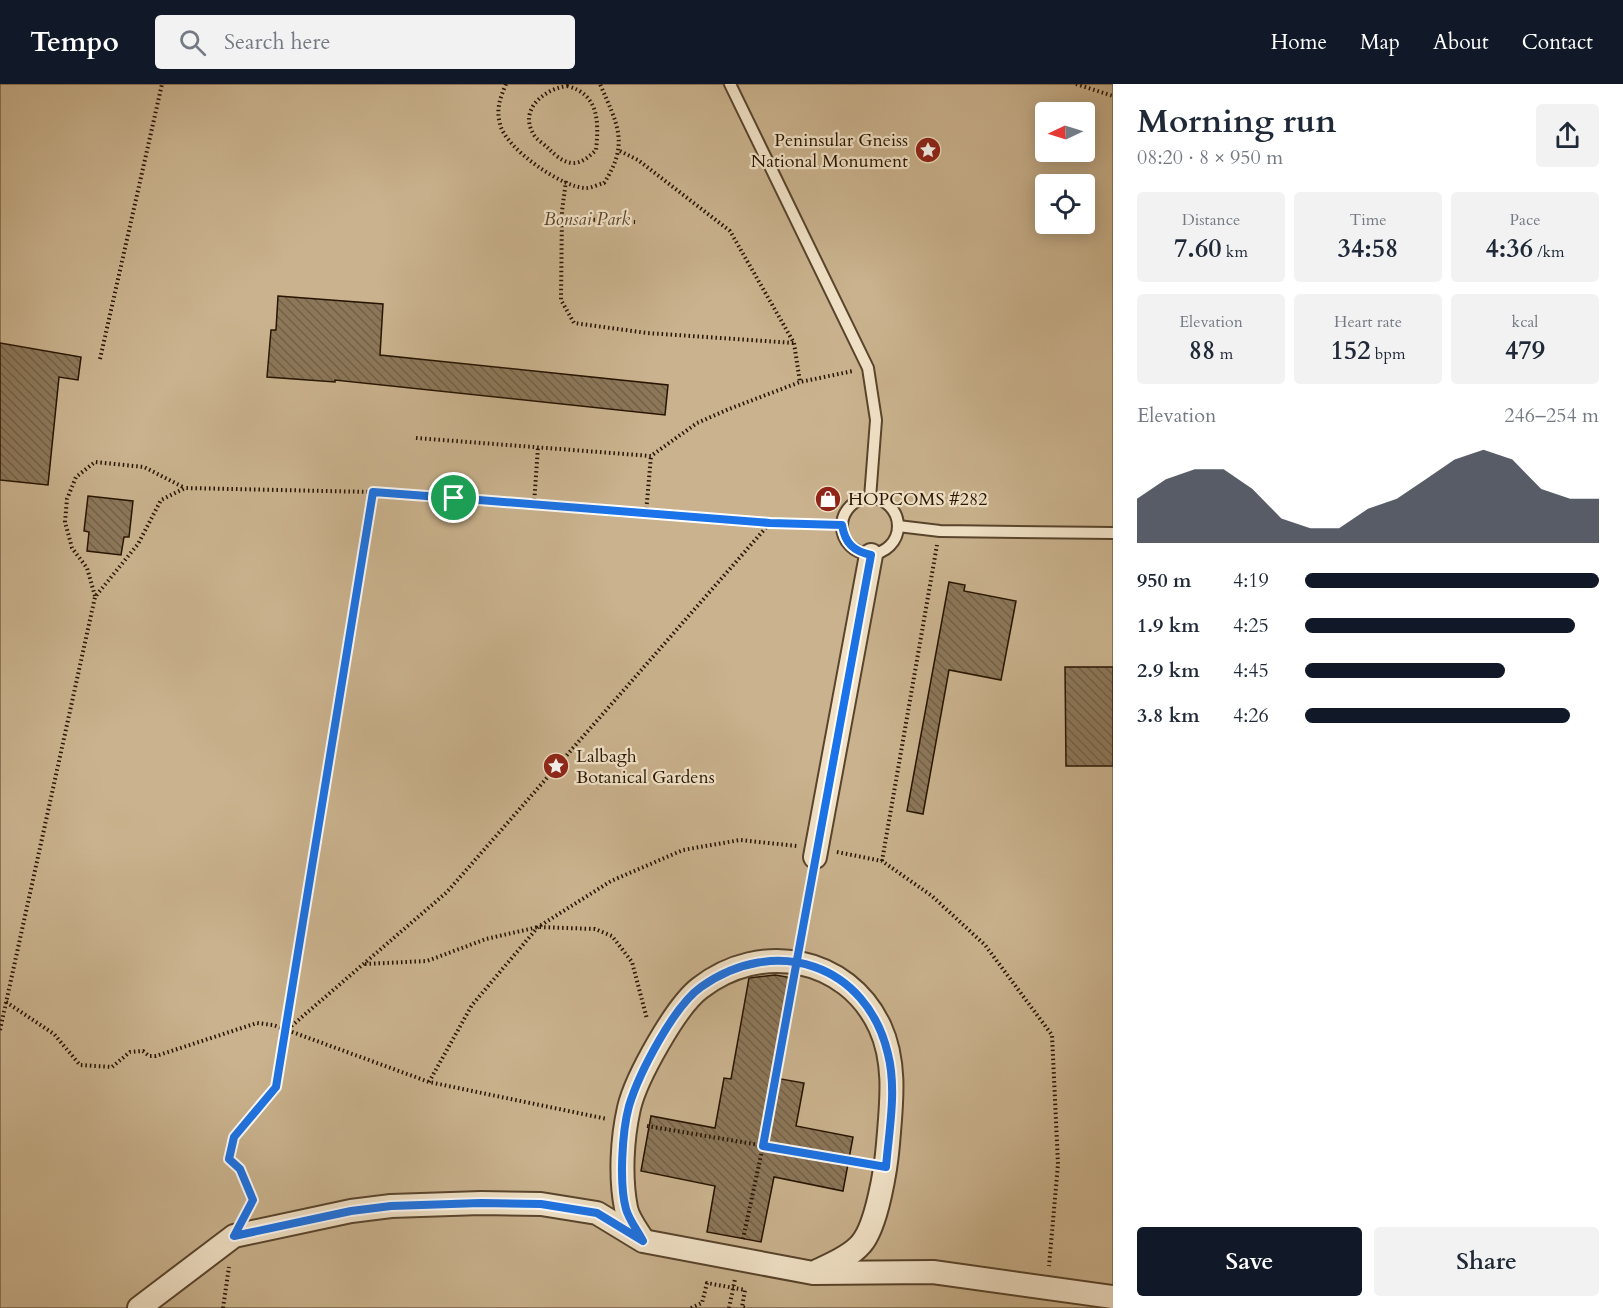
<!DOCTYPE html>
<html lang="en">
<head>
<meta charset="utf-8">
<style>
	:root { --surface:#fff; --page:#f2f2f3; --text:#1f2937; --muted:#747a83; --accent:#111827 }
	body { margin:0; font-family:Cardo,serif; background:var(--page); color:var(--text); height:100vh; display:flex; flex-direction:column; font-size:22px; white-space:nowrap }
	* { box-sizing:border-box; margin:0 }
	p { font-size:20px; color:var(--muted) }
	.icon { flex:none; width:33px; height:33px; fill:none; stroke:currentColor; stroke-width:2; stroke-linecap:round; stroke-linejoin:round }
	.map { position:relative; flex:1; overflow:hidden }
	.side { display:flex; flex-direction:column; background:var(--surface); width:510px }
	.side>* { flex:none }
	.needle { width:39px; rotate:266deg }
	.tools { position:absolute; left:1035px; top:18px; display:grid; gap:12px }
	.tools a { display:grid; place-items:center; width:60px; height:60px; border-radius:6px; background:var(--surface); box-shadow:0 3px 15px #0003; font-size:30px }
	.pin { position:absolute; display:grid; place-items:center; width:51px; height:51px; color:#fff; margin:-26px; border:3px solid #fff; border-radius:50%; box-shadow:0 2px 6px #0007 }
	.round { display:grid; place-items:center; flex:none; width:63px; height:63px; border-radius:6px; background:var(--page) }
	.head { display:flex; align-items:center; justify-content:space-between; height:102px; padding:0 24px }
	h1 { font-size:33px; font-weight:600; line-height:45px }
	.metrics { display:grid; grid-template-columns:repeat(3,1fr); gap:9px; height:102px; padding:6px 24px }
	.metrics div { display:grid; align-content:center; border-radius:6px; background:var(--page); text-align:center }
	.metrics b { font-size:26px; font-weight:600 }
	.metrics small { font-size:16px; font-weight:400 }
	.metrics p { font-size:16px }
	.chart { height:168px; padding:12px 24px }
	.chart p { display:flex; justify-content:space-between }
	.chart svg { width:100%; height:108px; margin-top:6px; fill:var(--accent); opacity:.7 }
	.button { display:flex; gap:12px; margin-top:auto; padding:12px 24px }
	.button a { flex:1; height:69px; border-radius:6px; background:var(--accent); color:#fff; font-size:24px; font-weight:600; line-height:69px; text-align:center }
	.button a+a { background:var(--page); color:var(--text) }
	ul { padding:0 24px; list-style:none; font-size:20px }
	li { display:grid; grid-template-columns:96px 72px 1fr; align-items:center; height:45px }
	li i { height:15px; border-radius:8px; background:var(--accent) }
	header { display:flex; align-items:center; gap:36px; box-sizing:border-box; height:84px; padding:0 30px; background:var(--accent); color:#fff }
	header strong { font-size:28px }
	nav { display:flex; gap:33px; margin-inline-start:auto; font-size:21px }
	.search { width:420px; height:54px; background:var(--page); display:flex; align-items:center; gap:15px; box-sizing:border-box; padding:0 21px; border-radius:6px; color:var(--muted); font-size:22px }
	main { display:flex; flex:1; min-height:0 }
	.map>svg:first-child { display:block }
	.green { fill:#c9b28d; stroke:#786348; stroke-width:1.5; fill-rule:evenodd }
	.building { fill:url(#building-back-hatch); stroke:#271402; stroke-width:1.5 }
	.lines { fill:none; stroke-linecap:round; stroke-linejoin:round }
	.lane-casing { stroke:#58442c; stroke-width:14 }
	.street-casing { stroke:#58442c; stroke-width:26 }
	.path { stroke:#271402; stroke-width:4; stroke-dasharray:1.5 3; stroke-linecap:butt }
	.lane { stroke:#f1e2c7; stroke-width:10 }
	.street { stroke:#f1e2c7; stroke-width:22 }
	.route-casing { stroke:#fff; stroke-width:12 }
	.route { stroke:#1a73e8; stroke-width:8 }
	.labels { text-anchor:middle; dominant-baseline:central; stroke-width:4.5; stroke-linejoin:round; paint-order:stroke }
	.poi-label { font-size:18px; fill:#271402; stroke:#f1e2c7; text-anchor:start }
	.park-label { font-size:18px; font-style:italic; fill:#58432c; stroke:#f1e2c7 }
</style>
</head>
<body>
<header>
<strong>Tempo</strong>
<div class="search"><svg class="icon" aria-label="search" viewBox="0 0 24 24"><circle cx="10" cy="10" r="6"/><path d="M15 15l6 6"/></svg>Search here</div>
<nav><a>Home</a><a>Map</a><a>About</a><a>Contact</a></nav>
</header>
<main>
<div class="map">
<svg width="1113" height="1224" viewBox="0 0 1113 1224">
	<defs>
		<pattern id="building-back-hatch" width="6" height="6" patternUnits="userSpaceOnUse" patternTransform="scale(1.5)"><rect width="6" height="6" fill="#8c7759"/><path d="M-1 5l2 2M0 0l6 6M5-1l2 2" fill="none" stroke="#726047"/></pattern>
	</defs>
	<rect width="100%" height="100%" fill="#ead2a9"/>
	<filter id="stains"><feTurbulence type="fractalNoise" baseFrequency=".00333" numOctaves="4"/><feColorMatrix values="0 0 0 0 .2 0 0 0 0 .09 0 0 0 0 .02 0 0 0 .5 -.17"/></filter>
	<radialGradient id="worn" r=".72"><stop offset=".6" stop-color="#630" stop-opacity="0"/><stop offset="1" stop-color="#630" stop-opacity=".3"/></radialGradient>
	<path class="green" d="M 0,0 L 1113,0 L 1113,1224 L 0,1224 ZM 1046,28 L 1084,28 L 1084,68 L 1046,68 ZM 1046,100 L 1084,100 L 1084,140 L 1046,140 Z"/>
	<g class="building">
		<path d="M 278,212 L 383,220 L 380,271 L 668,301 L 665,331 L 335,296 L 335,298 L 267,293 L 271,246 L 276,246 Z"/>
		<path d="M 0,259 L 81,273 L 78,296 L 59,293 L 48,401 L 0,396 Z"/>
		<path d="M 88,412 L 133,417 L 129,453 L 124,453 L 121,471 L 87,467 L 89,448 L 84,447 Z"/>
		<path d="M 949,498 L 965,501 L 964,507 L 1016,517 L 1001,596 L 949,586 L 923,730 L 907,727 Z"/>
		<path d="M 1065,583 L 1113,583 L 1113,682 L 1066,682 Z"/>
		<path d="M 775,891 L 793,894 L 775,994 L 804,999 L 796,1042 L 853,1053 L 843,1107 L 774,1093 L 761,1158 L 707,1148 L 715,1102 L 641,1087 L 651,1032 L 715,1044 L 724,994 L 731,995 L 749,894 Z"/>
	</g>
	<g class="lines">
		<g class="lane-casing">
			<g id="lane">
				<path d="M 730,0 L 868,284 L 876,336 L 870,414"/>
				<circle cx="870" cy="442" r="28"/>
				<path d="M 898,442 L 940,447 L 1113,449"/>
			</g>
		</g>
		<g class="street-casing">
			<g id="street">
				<path d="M 815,773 L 871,471"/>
				<path d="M 643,1156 C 637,1146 628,1135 626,1124 C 620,1093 622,1055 629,1024 C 636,994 676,922 700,904 C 760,857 847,872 880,943 C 897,980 891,1022 888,1060 C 886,1084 877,1142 861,1160 C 851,1172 832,1180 819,1186"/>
				<path d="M 139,1224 L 234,1152 L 351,1127 L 391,1122 L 481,1119 L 541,1120 L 597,1129 L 643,1157 L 813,1189 L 933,1188 L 1113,1213"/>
			</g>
		</g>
		<g class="path">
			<path d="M 506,0 C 500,14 496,25 500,40 C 505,64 562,104 586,104 C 592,104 599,100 604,99 C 630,59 617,40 600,0"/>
			<path d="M 1076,0 L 1113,12"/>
			<path d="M 567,2 C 599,10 599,38 596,66 C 590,72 581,80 572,79 C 562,78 554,70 548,64 C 544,60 537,56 534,51 C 518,26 544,5 567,2 Z"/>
			<path d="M 620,67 L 638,76 L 730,147 L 794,259 L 800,298"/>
			<path d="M 566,97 L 562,127 L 561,216 L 574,239 L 647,249 L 794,259"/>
			<path d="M 562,134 L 635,138"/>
			<path d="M 100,275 L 162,0"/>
			<path d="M 416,354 L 651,372 L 697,339 L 729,325 L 800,298 L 853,287"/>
			<path d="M 534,420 L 538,363"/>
			<path d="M 646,429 L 651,372"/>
			<path d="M 95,512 L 87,484 L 72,464 L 65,438 L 67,415 L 76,393 L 95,378 L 144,383 L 185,404"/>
			<path d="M 837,768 L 882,777 L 932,812 L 985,861 L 1052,951 L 1058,1080 L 1049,1182"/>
			<path d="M 882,777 L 937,461"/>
			<path d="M 799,858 L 811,791"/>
			<path d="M 365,880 L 427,877 L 486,855 L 538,843 L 595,845 L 612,852 L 632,878 L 647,935"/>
			<path d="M 6,918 L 54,950 L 80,981 L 112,983 L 130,968 L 143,967 L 149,972 L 156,972 L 257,939 L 273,941 L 429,998 L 607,1035"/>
			<path d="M 288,945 L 447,808 L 770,439"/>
			<path d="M 0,946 L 95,513 L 138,460 L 161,416 L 185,404 L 373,408 L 770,439 L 842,441"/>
			<path d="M 429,998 L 472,921 L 538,843 L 611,797 L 683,766 L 740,756 L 797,762"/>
			<path d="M 647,1042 L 865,1079"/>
			<path d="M 246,1128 L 253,1116 C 247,1099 243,1087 229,1075 L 234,1053 L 276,1003 L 373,408"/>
			<path d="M 743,1155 L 763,1062 L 791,900"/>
			<path d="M 223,1224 L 229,1183"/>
			<path d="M 691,1224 L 702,1219 L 707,1199 L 745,1206 L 742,1223 L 745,1224"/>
			<path d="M 729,1224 L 735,1195"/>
		</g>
		<use href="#lane" class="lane"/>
		<use href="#street" class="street"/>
	</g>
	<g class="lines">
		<g class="route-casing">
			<path id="route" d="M 454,414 L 373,408 L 276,1003 L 234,1053 L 229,1075 L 240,1085 L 253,1116 L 234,1152 L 351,1127 L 391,1122 L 481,1119 L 541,1120 L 597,1129 L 643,1157 C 638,1147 629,1136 626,1125 C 619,1100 622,1048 629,1022 C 639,989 674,922 701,903 C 775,850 867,880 888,970 C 897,1006 889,1046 886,1083 L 763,1062 L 871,471 C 853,467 845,459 842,441 L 770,439 L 454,414"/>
		</g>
		<use href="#route" class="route"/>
	</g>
	<defs>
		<g id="sight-disc" transform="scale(1.35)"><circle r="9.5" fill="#8f2418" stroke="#f1e2c7"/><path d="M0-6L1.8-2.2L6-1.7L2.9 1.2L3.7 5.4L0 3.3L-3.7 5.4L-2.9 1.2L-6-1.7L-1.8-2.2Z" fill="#fff"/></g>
		<g id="shop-disc" transform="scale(1.35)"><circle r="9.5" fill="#8f2418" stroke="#f1e2c7"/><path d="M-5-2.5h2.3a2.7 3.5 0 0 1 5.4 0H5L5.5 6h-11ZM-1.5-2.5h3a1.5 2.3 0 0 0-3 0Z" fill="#fff"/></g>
	</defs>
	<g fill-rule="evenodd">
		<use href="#sight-disc" x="928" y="66"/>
		<use href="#shop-disc" x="828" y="415"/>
		<use href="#sight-disc" x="556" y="682"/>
	</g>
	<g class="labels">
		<g class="poi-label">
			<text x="908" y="56" text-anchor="end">Peninsular Gneiss<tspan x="908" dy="21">National Monument</tspan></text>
			<text x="848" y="415">HOPCOMS #282</text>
			<text x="576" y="672">Lalbagh<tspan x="576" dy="21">Botanical Gardens</tspan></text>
		</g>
		<g class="park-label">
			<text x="587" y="135">Bonsai Park</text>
		</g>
	</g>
	<rect width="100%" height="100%" filter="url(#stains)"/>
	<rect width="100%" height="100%" fill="url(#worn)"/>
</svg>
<div class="tools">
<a><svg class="needle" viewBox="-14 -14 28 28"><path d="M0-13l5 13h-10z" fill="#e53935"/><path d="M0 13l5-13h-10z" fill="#747a83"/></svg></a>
<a><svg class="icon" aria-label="locate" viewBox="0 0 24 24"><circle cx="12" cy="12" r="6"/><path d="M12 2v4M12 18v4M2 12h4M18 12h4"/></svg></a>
</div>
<div class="pin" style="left:454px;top:414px;background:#1e9e55"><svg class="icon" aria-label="arrive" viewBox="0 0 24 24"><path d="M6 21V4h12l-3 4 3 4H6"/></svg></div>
</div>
<section class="side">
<div class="head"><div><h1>Morning run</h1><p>08:20 · 8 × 950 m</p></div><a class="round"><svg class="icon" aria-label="share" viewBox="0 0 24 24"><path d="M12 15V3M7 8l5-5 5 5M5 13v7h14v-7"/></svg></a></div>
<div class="metrics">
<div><p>Distance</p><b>7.60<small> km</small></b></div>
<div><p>Time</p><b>34:58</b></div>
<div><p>Pace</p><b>4:36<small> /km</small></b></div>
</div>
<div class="metrics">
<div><p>Elevation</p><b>88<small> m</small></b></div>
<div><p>Heart rate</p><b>152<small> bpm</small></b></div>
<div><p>kcal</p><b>479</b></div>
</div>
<div class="chart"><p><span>Elevation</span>246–254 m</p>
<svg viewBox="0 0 160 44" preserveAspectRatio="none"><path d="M0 44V26L10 18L20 14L30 14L40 22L50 34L60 38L70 38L80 30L90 26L100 18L110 10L120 6L130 10L140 22L150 26L160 26V44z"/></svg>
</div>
<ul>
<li><b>950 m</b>4:19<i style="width:100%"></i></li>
<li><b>1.9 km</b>4:25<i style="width:92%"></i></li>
<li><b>2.9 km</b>4:45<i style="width:68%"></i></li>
<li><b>3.8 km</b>4:26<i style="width:90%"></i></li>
</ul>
<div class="button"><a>Save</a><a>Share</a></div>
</section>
</main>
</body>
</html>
